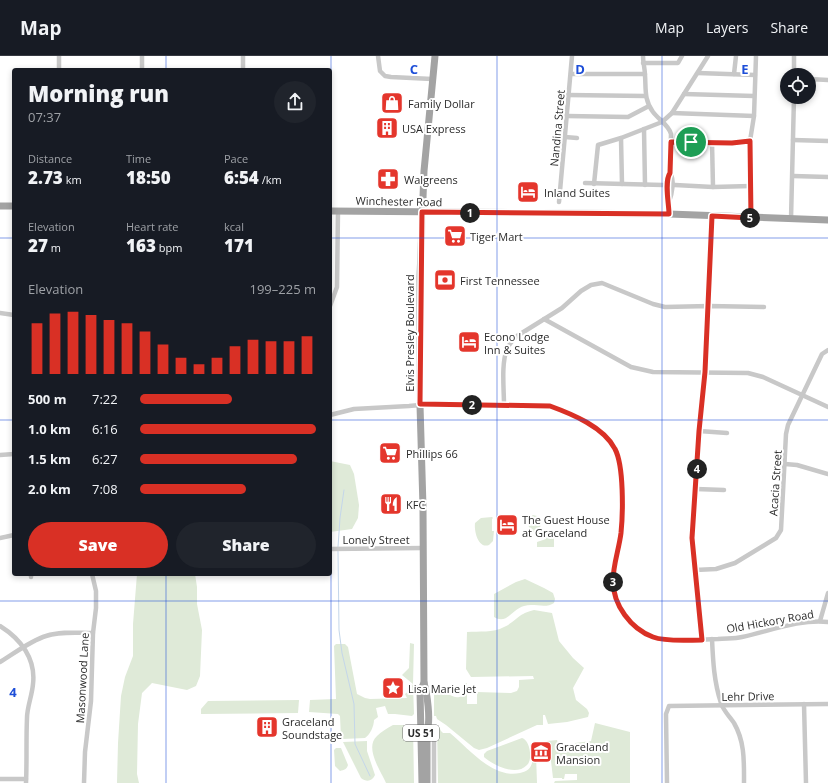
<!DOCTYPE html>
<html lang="en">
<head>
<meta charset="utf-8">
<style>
	:root { --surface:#171b24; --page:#20242c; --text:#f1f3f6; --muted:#9ea1a6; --line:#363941; --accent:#d93025 }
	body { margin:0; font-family:"Open Sans",sans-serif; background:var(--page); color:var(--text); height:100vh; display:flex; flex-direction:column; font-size:15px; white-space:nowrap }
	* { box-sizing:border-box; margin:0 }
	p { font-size:13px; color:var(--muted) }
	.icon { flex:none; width:22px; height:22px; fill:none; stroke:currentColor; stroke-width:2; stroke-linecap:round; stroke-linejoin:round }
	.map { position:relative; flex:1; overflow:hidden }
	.side { position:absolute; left:12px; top:12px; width:320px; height:508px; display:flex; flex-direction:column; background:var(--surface); border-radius:4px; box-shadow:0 2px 6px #0003 }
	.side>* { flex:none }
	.tools { position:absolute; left:780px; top:12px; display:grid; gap:8px }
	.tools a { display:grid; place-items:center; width:36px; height:36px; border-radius:50%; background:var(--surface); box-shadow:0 2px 6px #0003; font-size:20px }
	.pin { position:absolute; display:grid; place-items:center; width:34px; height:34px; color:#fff; margin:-17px; border:2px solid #fff; border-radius:50%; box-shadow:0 1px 4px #0007 }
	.km { position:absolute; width:20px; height:20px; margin:-10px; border-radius:50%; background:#222; color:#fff; font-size:11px; line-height:20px; text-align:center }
	.round { display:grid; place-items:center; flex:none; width:42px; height:42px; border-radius:21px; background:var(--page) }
	.headline { display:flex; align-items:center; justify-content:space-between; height:68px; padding:0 16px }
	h1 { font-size:22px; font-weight:800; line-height:30px }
	.metrics { display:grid; grid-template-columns:repeat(3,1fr); gap:6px; height:68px; padding:4px 16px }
	.metrics div { display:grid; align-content:center }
	.metrics b { font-size:17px; font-weight:800 }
	.metrics small { font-size:11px; font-weight:400 }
	.metrics p { font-size:11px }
	.chart { height:112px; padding:8px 16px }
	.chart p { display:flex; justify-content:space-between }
	.chart svg { width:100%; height:72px; margin-top:4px; stroke:var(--accent); stroke-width:6 }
	.action { display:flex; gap:8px; margin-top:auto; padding:8px 16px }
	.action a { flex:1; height:46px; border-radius:24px; background:var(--accent); color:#fff; font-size:16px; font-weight:800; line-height:46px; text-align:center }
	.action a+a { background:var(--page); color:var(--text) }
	ul { padding:0 16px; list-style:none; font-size:13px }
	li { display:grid; grid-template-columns:64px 48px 1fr; align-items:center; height:30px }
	li i { height:10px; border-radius:5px; background:var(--accent) }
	header { display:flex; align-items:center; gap:24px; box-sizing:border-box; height:56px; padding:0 20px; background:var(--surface); border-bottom:1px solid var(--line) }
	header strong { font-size:19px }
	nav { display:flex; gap:22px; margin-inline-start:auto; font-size:14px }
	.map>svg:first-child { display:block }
	.green { fill:#dfead8 }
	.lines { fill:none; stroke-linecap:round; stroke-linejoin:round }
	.stream { stroke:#c4d6ea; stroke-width:1 }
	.minor { stroke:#c8c8c8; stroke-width:4.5 }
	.primary { stroke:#a3a3a3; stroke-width:7 }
	.route-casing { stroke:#fff; stroke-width:8 }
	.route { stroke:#d93025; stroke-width:5 }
	.grid { fill:none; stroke:#1d4ed8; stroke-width:1; stroke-opacity:0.55 }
	.labels { text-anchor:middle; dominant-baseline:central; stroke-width:4; stroke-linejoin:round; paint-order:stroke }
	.shield { fill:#fff; stroke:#6b6b6b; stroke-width:1 }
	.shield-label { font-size:10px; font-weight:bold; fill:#2b2b2b }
	.poi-label { font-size:11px; fill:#2b2b2b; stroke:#fff; text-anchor:start }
	.street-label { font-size:11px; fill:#2b2b2b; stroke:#fff }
	.grid-label { font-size:13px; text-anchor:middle; font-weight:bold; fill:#1d4ed8; stroke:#fff; stroke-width:4; stroke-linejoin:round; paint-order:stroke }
</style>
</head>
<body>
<header>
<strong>Map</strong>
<nav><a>Map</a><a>Layers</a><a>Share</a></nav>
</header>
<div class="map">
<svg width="828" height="727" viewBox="0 0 828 727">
	<rect width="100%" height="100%" fill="#fff"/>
	<g class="green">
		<path d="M 330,405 L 350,409 L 354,418 L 359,449 L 358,462 L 352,473 L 330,476 Z"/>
		<path d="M 533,459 L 537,460 L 541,465 L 540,473 L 536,477 L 531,475 L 528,469 L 530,461 Z"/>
		<path d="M 492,461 L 493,462 L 492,463 L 492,475 L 494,475 L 493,485 L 489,489 C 478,493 474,475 475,467 L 481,462 Z"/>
		<path d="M 554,477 L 554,491 L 537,491 L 537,486 L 546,483 L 546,478 Z"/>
		<path d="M 137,518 L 195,518 L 197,531 L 197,548 L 202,574 L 200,620 L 196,630 L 187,634 L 152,627 L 142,637 L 138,668 L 137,718 L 139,727 L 117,727 L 118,687 L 121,640 L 125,621 L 133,600 L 133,568 Z"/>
		<path d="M 525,523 L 544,532 L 553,537 L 555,543 L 554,547 C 546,553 534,547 524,550 C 512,553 507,569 494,561 L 494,538 L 516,526 Z"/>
		<path d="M 534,554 L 552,557 L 559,585 L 573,602 L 584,612 L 573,632 L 576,644 L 587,653 L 589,657 L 588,661 L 567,666 L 548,668 L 545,659 L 543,659 L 543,669 L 537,669 L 487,692 L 479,694 L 474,692 L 446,669 L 437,663 L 436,660 L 434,660 L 434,633 C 446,631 451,647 464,639 L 464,627 L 467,627 L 467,648 L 477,648 L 477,636 L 511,637 L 517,635 L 519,631 L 519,624 L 534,623 L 533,620 L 471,621 L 466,613 L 467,576 C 479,575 493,577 504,571 C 517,565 517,558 534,554 Z"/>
		<path d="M 410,587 L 414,588 L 413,628 L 402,619 L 409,612 Z"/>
		<path d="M 336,588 L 345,588 L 348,591 L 357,638 L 365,642 L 370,643 L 407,642 L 405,638 L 409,635 L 411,628 L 413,629 L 414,658 L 412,660 L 395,658 L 388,658 L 385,650 L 376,652 L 378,661 L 374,664 C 374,670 370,679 365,682 L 343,683 L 341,682 L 340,660 L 338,658 L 309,656 L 310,644 L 336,643 L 334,590 Z"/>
		<path d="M 299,644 L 298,657 L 201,658 L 201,653 L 208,645 Z"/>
		<path d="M 595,667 L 630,676 L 630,727 L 554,727 L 555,725 L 577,724 L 577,718 L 565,718 L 564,723 L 562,723 L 562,722 L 553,722 L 551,705 L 544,706 L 543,701 L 546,701 L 546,697 L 548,697 L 547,685 L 557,684 L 558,689 L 575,689 L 575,687 L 591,685 Z"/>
		<path d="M 393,669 L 413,669 L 414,727 L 386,727 C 381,715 364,692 377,680 C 381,676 387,672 393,669 Z"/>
		<path d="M 437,670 L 439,671 L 441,675 L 443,677 L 450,677 C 469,693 493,723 520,717 C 530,715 533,709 533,699 L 536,699 L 537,727 L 438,727 Z"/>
		<path d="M 522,682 C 530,684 533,704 527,709 C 516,721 493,709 484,701 L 484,698 L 487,695 Z"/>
		<path d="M 367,685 L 367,695 L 375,719 C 372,726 366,726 361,722 L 343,686 Z"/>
		<path d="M 336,692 L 341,692 L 348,709 C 347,713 344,714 340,715 L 335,710 L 334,694 Z"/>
	</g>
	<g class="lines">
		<g class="stream">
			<path d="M 338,491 L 340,462 L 344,434"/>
			<path d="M 338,494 L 339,574 L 342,597 L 354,648 L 355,688 L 370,720"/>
		</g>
		<g class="minor">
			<path d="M 378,0 L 380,15 L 385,20 L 391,21 L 432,23"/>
			<path d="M 643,0 C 643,7 645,13 645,19 C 646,33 644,44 653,56 C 658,63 669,69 671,78 L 670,117 C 664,125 669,148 669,158"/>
			<path d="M 643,7 L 678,7 L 682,0"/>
			<path d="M 59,14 L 59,0"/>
			<path d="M 142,14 L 142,0"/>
			<path d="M 243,14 L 243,0"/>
			<path d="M 698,17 L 755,19"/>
			<path d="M 571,18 L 645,18"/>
			<path d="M 734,18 L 736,0"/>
			<path d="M 794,19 L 794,0"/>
			<path d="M 809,23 L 828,24"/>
			<path d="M 684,38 L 754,40"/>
			<path d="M 568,39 L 645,40"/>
			<path d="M 672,57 L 754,60"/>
			<path d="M 567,60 L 628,61 L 649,50"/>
			<path d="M 644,73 L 645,129"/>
			<path d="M 565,81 L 577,82"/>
			<path d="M 621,82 L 622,128"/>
			<path d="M 793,84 L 828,85"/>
			<path d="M 671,86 L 732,87 L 750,85"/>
			<path d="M 712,86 L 713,131"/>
			<path d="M 793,120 L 828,121"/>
			<path d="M 585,127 L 663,129"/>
			<path d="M 594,128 L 598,89 L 621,82 L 662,66 L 672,57 L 708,0"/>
			<path d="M 675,129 L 713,131 L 751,130"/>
			<path d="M 559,146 L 572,0"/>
			<path d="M 669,146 C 672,138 675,124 670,117"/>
			<path d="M 751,162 L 750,85 L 754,60 L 756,0"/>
			<path d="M 791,163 L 794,41"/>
			<path d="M 330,250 L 337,231 L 338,155"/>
			<path d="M 0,257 L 14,259"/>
			<path d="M 544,263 L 631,311 L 653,316 L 748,317 L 763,321 L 828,351"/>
			<path d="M 504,349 C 504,333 501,308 507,293 C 509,288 513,284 517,280 L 562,252 L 581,235 L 591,229 L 602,227 L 653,248 L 665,251 L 709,250 L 764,251"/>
			<path d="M 330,359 L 354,353 L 409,350 L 420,349 L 550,350 C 573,358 602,369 615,392 C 623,406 622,427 622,443 C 621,455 622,467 620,479 C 615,510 606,532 625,561 C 632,570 644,579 654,582 C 671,587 700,583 718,583 C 726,582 734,583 742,581 C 770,575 799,563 828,566"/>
			<path d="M 699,375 L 727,377"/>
			<path d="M 0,399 L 14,398"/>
			<path d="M 785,408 L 797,409 L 828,418"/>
			<path d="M 696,433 L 724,434"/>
			<path d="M 0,482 L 14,479"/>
			<path d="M 330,493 L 423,492"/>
			<path d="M 695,514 L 716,513 L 735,507 L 776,482 L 781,474 L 786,378 L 788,369 L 822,298 L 828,294"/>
			<path d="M 31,518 L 31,521"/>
			<path d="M 820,565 L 828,537"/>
			<path d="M 0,570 C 21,583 36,603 33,628 C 32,640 27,651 27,662 C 26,684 27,705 26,727"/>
			<path d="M 712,583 C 713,605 714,626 721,647 C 723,654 729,660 734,667 C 745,686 744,706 744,727"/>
			<path d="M 702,584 L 692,482 L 699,375 L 705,316 L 712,161"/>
			<path d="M 0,606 C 15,597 30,585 46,580 C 61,575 78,577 93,577"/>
			<path d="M 804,648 L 806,727"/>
			<path d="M 428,671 L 433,678 L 434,682 L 434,727"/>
			<path d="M 0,723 L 26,723"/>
			<path d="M 84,727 L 85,696 L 91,645 L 93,577 L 96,552 L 96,535 L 92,518"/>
			<path d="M 667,727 L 666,658 L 669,650 L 828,648"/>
		</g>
		<g class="primary">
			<path d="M 0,150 L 14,150"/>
			<path d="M 330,155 L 669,158 L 828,164"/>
			<path d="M 422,727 L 420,635 L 424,627"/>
			<path d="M 427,727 L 427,674 C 431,664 427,637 424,627 L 423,451 L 420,349 L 420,221 L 424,115 L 435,0"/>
		</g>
	</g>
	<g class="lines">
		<g class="route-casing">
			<path id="route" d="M 750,85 L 751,162 L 712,160 L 705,316 L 699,375 L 692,482 L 702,584 C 688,584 666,586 653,581 C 631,573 613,549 613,525 C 613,509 619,493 621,477 C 623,457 624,410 615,393 C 604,371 572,358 550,350 L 420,348 L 422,156 L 669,158 C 669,148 664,126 670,117 L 671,86 L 732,87 Z"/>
		</g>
		<use href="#route" class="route"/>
	</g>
	<path class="grid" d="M 166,0 L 166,14M 331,0 L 331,727M 497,0 L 497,727M 662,0 L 662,727M 0,182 L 14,182M 330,182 L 828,182M 0,364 L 14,364M 330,364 L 828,364M 166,518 L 166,727M 0,545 L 828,545"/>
	<defs>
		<g id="shop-square" transform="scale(1.15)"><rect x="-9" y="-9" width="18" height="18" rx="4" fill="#e4362c" stroke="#fff"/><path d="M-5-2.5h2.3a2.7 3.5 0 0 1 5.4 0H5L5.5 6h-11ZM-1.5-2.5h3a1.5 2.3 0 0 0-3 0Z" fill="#fff"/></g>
		<g id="building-square" transform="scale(1.15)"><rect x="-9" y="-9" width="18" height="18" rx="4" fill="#e4362c" stroke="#fff"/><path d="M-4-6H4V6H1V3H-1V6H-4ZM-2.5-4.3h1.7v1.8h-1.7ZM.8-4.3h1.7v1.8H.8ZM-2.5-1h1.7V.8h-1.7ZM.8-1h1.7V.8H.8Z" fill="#fff"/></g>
		<g id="pharmacy-square" transform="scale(1.15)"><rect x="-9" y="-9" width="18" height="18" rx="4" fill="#e4362c" stroke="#fff"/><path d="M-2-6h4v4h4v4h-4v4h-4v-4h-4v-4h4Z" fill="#fff"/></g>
		<g id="hotel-square" transform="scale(1.15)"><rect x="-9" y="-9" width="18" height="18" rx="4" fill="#e4362c" stroke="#fff"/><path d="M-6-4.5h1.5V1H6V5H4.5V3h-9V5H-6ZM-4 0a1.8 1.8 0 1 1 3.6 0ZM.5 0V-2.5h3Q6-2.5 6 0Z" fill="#fff"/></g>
		<g id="supermarket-square" transform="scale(1.15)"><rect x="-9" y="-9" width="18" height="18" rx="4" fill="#e4362c" stroke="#fff"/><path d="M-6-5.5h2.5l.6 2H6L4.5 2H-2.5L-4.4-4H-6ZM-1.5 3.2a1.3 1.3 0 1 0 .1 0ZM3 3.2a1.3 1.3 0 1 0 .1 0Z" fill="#fff"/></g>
		<g id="bank-square" transform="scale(1.15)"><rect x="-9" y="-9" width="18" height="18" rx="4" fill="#e4362c" stroke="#fff"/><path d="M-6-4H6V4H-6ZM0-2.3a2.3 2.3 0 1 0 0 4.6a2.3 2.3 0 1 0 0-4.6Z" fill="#fff"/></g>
		<g id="restaurant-square" transform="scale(1.15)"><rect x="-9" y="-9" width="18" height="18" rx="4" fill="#e4362c" stroke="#fff"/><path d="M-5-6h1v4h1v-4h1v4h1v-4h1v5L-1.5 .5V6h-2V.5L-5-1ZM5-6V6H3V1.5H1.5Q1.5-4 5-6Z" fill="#fff"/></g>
		<g id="sight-square" transform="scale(1.15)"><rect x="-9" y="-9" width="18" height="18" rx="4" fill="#e4362c" stroke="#fff"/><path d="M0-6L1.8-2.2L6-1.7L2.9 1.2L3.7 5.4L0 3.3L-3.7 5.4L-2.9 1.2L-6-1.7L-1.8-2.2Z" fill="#fff"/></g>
		<g id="museum-square" transform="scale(1.15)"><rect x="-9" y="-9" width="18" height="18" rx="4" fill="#e4362c" stroke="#fff"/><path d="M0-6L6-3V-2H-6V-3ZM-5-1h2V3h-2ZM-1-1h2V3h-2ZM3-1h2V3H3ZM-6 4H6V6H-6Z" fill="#fff"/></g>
	</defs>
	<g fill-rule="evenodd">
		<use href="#shop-square" x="392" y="47"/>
		<use href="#building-square" x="387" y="72"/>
		<use href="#pharmacy-square" x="388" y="123"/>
		<use href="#hotel-square" x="528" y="136"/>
		<use href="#supermarket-square" x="455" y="180"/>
		<use href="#bank-square" x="445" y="224"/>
		<use href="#hotel-square" x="469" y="286"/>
		<use href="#supermarket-square" x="390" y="397"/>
		<use href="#restaurant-square" x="391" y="448"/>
		<use href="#hotel-square" x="507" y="469"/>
		<use href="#sight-square" x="393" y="632"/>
		<use href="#building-square" x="267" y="671"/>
		<use href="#museum-square" x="541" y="696"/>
	</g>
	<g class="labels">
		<rect class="shield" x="403" y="669" width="36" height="16" rx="3"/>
		<g class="shield-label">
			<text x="421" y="677">US 51</text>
		</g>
		<g class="poi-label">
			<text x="408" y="47">Family Dollar</text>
			<text x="402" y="72">USA Express</text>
			<text x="404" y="123">Walgreens</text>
			<text x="544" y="136">Inland Suites</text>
			<text x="470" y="180">Tiger Mart</text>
			<text x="460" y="224">First Tennessee</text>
			<text x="484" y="280">Econo Lodge<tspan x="484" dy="13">Inn &amp; Suites</tspan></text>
			<text x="406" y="397">Phillips 66</text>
			<text x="406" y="448">KFC</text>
			<text x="522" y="463">The Guest House<tspan x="522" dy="13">at Graceland</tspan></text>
			<text x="408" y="632">Lisa Marie Jet</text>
			<text x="282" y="665">Graceland<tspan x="282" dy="13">Soundstage</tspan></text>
			<text x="556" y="690">Graceland<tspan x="556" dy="13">Mansion</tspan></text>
		</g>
		<g class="street-label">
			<text transform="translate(557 72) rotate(-85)">Nandina Street</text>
			<text transform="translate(399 145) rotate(1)">Winchester Road</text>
			<text transform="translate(409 277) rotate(-90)">Elvis Presley Boulevard</text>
			<text transform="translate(775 427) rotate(-86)">Acacia Street</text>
			<text x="376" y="483">Lonely Street</text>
			<text transform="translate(770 565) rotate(-10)">Old Hickory Road</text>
			<text transform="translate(82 622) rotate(-87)">Masonwood Lane</text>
			<text transform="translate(748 640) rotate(-1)">Lehr Drive</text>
		</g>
	</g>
	<g class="grid-label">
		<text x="414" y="18">C</text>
		<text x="580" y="18">D</text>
		<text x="745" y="18">E</text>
		<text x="13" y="641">4</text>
	</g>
</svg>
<div class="tools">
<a><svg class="icon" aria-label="locate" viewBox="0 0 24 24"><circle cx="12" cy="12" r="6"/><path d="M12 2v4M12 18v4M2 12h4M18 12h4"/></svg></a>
</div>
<div class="pin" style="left:691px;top:86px;background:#1e9e55"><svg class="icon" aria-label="arrive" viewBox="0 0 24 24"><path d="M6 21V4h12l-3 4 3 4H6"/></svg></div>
<b class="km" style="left:470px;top:157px">1</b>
<b class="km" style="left:472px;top:349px">2</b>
<b class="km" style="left:613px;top:526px">3</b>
<b class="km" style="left:697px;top:413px">4</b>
<b class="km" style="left:750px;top:162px">5</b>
<section class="side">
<div class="headline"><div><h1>Morning run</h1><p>07:37</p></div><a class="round"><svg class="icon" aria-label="share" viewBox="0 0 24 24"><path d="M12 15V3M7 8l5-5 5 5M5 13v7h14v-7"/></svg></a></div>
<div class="metrics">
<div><p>Distance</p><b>2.73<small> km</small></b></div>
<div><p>Time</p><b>18:50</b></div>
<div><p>Pace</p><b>6:54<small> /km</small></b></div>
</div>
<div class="metrics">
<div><p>Elevation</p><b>27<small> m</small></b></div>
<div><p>Heart rate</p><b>163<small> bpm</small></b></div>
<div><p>kcal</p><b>171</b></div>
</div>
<div class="chart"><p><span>Elevation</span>199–225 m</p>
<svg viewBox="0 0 160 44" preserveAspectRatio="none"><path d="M5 44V13M15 44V7M25 44V6M35 44V8M45 44V11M55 44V13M65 44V18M75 44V26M85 44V34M95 44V38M105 44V34M115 44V27M125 44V23M135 44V24M145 44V24M155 44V21"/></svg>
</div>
<ul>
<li><b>500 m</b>7:22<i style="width:52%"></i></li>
<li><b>1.0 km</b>6:16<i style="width:100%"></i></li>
<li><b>1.5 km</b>6:27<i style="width:89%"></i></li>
<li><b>2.0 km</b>7:08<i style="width:60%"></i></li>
</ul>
<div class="action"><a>Save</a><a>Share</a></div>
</section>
</div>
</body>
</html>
